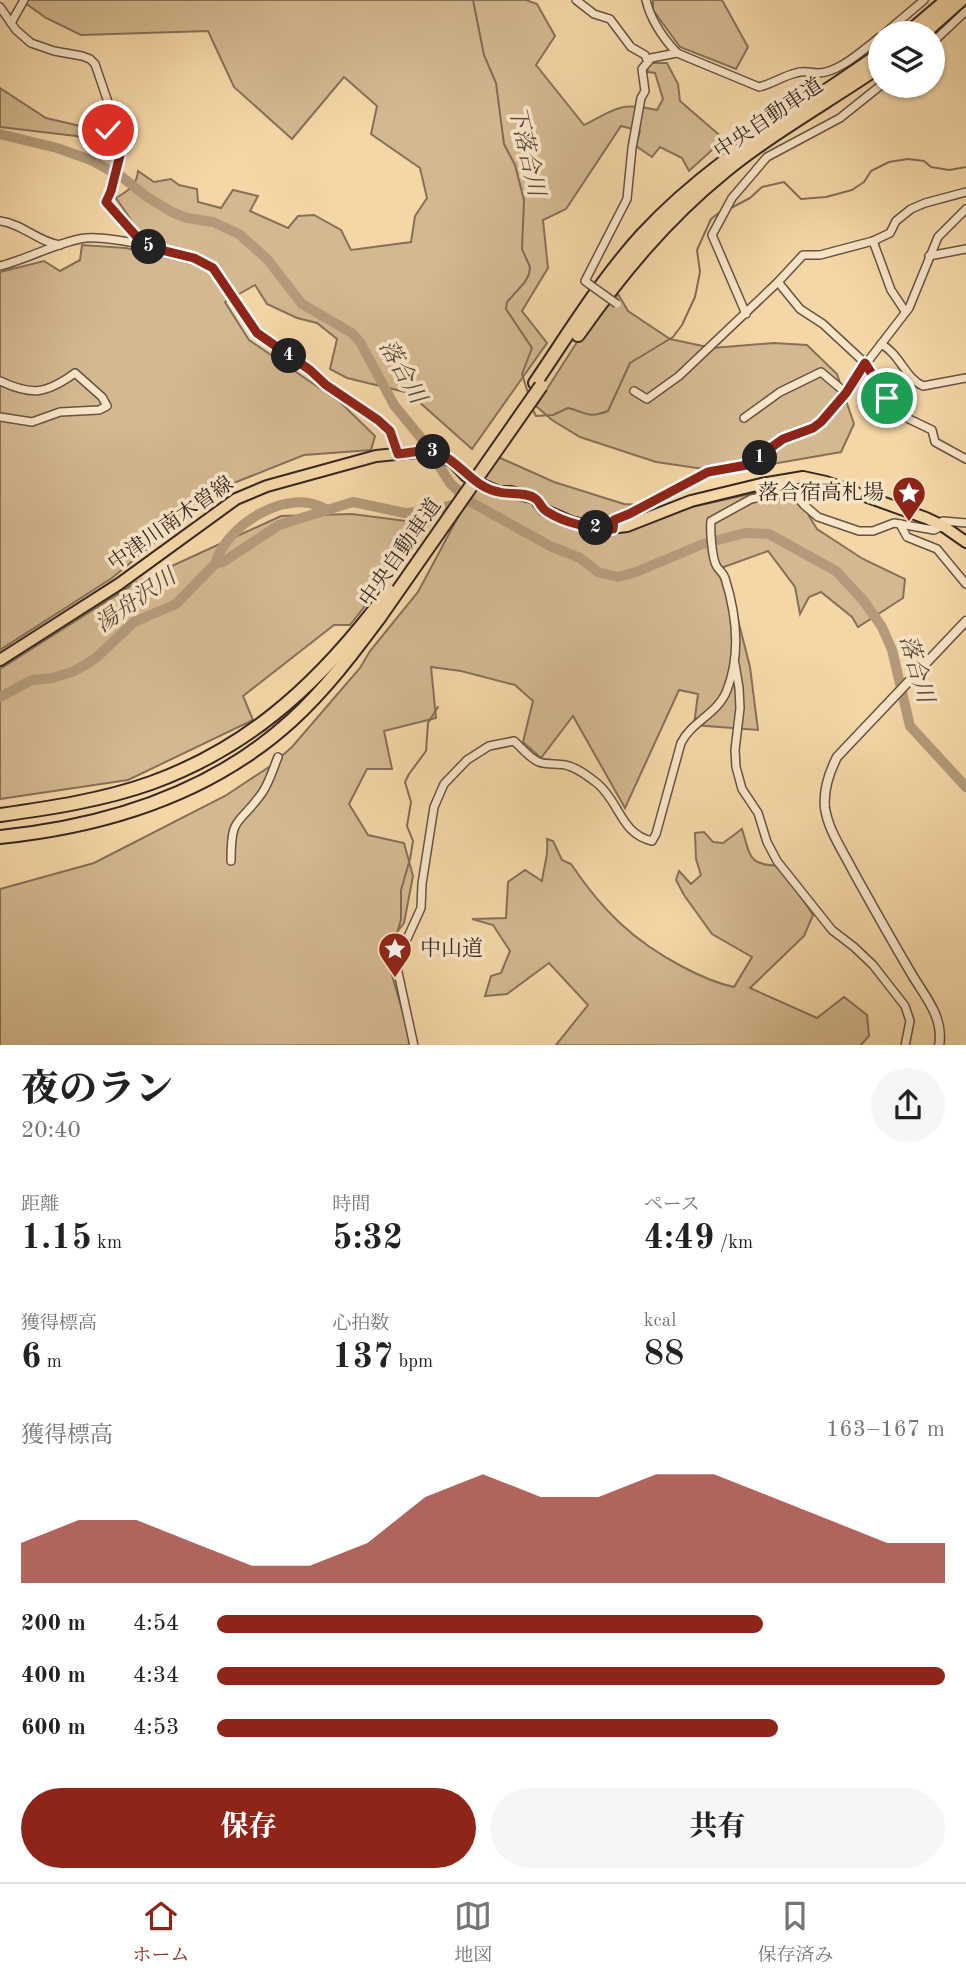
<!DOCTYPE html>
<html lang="ja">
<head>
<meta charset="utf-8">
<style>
	:root { --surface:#fff; --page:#f6f6f6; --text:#222; --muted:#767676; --line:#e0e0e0; --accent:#8f2418 }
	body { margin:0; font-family:"Old Standard TT","Noto Serif JP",serif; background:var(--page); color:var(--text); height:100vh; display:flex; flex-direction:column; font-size:26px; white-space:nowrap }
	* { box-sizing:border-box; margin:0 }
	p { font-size:23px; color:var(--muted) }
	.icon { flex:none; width:38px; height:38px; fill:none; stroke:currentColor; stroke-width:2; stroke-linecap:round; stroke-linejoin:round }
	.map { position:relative; height:1045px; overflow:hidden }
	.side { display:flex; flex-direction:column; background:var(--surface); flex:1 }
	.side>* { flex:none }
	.controls { position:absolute; left:868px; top:21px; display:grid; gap:14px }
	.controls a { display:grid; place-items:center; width:77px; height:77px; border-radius:50%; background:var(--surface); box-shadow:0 2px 5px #0004; font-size:35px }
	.pin { position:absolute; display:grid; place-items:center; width:60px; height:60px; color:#fff; margin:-30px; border:4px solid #fff; border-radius:50%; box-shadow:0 2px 7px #0007 }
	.km { position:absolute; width:35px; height:35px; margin:-18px; border-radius:50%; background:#222; color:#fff; font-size:19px; line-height:35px; text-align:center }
	.round { display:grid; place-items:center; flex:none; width:74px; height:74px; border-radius:37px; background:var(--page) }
	.head { display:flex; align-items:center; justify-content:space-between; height:119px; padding:0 21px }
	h1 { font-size:38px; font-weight:800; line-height:52px }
	.metrics { display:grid; grid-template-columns:repeat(3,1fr); gap:10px; height:119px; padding:7px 21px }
	.metrics div { display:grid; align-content:center }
	.metrics b { font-size:35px; font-weight:800 }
	.metrics small { font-size:19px; font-weight:400 }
	.metrics p { font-size:19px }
	.chart { height:196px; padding:14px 21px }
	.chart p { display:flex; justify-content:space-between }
	.chart svg { width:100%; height:126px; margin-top:7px; fill:var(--accent); opacity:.7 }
	.primary-button { display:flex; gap:14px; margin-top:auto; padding:14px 21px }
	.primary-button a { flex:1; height:80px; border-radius:42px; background:var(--accent); color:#fff; font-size:28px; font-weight:800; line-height:80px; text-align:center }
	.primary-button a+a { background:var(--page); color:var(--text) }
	ul { padding:0 21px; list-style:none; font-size:23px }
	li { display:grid; grid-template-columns:112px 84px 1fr; align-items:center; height:52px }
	li i { height:18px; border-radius:9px; background:var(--accent) }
	.menu { display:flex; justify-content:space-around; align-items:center; height:98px; border-top:2px solid var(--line); background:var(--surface); font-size:19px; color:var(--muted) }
	.menu a { display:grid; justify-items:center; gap:4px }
	.menu .active { color:var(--accent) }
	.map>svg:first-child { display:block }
	.green { fill:#d4b890; stroke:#867059; stroke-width:2 }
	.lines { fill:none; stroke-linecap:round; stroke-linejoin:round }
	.stream { stroke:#826c57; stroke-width:2 }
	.river { stroke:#b49a7a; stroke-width:10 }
	.minor-casing { stroke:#665343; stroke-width:10 }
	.tertiary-casing { stroke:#665343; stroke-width:11 }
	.primary-casing { stroke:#372722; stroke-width:14 }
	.motorway-casing { stroke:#372722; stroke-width:16 }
	.minor { stroke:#f8e4c6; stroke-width:7 }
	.tertiary { stroke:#f8e4c6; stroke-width:8 }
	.primary { stroke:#f4d6a7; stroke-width:10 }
	.motorway { stroke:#f4d6a7; stroke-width:12 }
	.minor-bridge-casing { stroke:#665343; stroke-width:10; stroke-linecap:butt }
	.motorway-bridge-casing { stroke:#372722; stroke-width:16; stroke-linecap:butt }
	.minor-bridge { stroke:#f8e4c6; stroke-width:7 }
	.motorway-bridge { stroke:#f4d6a7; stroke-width:12 }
	.route-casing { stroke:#fff; stroke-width:14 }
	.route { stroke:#8f2418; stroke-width:9 }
	.labels { text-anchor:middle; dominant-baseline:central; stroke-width:7; stroke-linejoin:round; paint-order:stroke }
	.street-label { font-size:21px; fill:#372722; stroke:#f8e4c6 }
	.poi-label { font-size:21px; fill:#372722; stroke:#f8e4c6; text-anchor:end }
	.water-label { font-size:23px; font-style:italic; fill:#5c4a3c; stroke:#f8e4c6 }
</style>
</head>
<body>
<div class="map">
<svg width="966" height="1046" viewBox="0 0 966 1046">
	<rect width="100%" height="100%" fill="#f4d6a7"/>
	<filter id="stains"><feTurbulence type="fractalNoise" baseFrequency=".00286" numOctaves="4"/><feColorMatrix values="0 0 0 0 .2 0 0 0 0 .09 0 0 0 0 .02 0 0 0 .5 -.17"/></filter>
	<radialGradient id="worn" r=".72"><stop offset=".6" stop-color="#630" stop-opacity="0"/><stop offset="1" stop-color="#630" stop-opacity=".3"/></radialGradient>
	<g class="green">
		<path d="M 21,0 L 526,0 L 537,4 L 555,36 L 536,65 L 584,125 C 618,108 619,102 657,110 L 663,99 L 655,73 L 648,72 L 647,68 L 651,63 L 667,63 L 678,84 L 680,101 L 724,139 L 689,171 L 682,158 L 660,147 L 652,157 L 636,146 L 640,131 L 621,126 L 566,209 L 543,220 L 548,268 L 522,311 L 547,343 L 472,449 L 409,393 L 347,378 L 330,369 L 337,339 L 317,323 L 297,318 L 267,304 L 255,285 L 225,302 L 249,340 L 340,402 L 375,436 L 371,450 L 304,455 L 234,483 L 181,521 L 112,578 L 0,650 L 0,272 L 44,261 L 60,271 L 80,260 L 82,245 L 126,248 L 197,265 L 200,254 L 146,242 L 116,198 C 128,191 137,185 138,171 L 154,182 L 171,179 L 179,185 L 197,189 L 198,202 L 221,208 L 233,190 L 258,196 L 250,211 L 288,228 L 298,216 L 314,215 L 341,230 L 351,250 L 411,242 L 415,216 L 427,198 L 420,168 L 371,134 L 377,106 L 344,77 L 292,139 L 234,87 L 208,31 L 81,35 L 46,18 Z"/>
		<path d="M 653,0 L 722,0 L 748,47 L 736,69 L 680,47 L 653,10 Z"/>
		<path d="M 0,88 L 46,118 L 93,129 L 104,123 L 106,145 L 76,136 L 0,127 Z"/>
		<path d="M 618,294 L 628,311 L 670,339 L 712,348 L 774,343 L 807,345 L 837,374 L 854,424 L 841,452 L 738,470 L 697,468 L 656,462 L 580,437 L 552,420 L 536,406 L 579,339 Z"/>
		<path d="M 498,457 L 554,482 L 624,504 L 687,508 L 800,483 L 823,486 L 817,491 L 801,493 L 809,516 L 817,529 L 863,559 L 905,579 L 903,598 L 858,627 L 852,617 L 821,592 L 809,597 L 800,614 L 795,587 L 768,551 L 721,568 L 725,590 L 737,616 L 750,667 L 758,730 L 694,725 L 698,694 L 679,690 L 625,808 L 573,716 L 541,758 L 523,742 L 533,701 L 515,685 L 461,671 L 431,667 L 436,718 L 384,731 L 392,769 L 367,769 L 349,804 L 368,835 L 404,843 L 413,876 L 404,923 L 384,948 L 410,1037 L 410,1045 L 0,1046 L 0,889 L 94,863 L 225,796 L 269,767 L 292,747 L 360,668 L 370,651 L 418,592 L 482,472 Z"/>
		<path d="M 352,514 L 429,524 L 350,625 L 334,625 L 243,696 L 253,720 L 128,780 L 0,799 L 0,669 L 137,582 L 281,516 Z"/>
		<path d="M 742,829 C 751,858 748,865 781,866 L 813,915 L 804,936 L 750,988 L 817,1018 L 844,997 L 867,1015 L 869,1036 L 860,1046 L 556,1045 L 588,1005 L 549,963 L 507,994 L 485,996 L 491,976 L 501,973 L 510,951 L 493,925 L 472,919 L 506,918 L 508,882 L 525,870 L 542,881 C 544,863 549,858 547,839 L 553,841 L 562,860 L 571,864 C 602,910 633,941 683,967 C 700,976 715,983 734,987 L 752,957 L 712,934 L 684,895 L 676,880 L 679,871 L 691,884 L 701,875 L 696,859 L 695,833 L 704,832 L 713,842 L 723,843 Z"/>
	</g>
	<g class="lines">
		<g class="stream">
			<path d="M 473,0 L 484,55 L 496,83 L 504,144 L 515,165 L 524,200 L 522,249 L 530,267 L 529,274 L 525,282 L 507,302 L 506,309 L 532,348 L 522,374 L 529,396"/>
			<path d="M 729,209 L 750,198 L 762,187 L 784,182 L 801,199 L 826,197 L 852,190 L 864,182 L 871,171 L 889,162 L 908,159 L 924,161 L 931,167 L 949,170 L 966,167"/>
			<path d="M 532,408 L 536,416 L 553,415 L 568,408 C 586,412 587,419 608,411 L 630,363 L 673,337 L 682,325 L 695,297 L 700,272 L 697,250 L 711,219 L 720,212"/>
			<path d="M 393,949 L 401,919 L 401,890 L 410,859 L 413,841 L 407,826 L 411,802 L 405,782 L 409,774 L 426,751 L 428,723 L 438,707"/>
			<path d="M 392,963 L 395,974"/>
		</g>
		<g class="river">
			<path d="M 0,134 L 57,148 L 91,160 L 122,177 L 147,197 L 172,212 L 187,218 L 213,222 L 239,234 L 267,259 L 302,304 L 352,333 L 360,342 L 394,405 L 422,439 L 450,483 L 469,501 L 550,546 L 580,558 L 598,572 L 618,577 L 636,572 L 703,544 L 745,533 L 769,534 L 836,571 L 863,600 L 882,627 L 892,650 L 910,726 L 966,787"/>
			<path d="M 215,564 C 226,525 289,485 327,510"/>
			<path d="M 0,697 L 32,680 L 52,678 L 72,672 L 85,665 L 97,657 L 134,622 L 176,604 L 215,564 L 223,562 L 279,525 L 353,502 L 405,513 L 430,511 L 463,502"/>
		</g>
		<g class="minor-casing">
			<g id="minor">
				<path d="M 576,0 L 594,14 L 610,19 L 631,47 L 645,55 L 648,62"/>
				<path d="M 646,0 C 651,21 662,37 677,53"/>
				<path d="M 0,7 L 16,30 L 31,43 L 54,51 L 82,56 L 90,59 L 95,64 L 109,105 L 109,137 L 120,155 L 111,191 L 106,203 L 145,246"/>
				<path d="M 11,23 L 24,0"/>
				<path d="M 885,33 L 924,0"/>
				<path d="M 933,42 L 966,11"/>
				<path d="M 0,221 C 23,224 38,242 60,245"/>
				<path d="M 873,241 L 891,290 L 905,311"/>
				<path d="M 929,256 L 966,249"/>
				<path d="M 0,266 C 28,259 60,241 86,238 C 108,235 199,254 214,269 C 225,280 232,296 240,310 C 253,329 267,341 285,354 C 301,364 313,375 328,386 C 357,408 388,415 398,454"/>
				<path d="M 778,282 L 800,309 L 823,324 L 865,363 L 893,407 L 909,419 L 932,430 L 935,442 L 966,459"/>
				<path d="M 589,284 L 585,281 L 627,199 L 632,148 L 641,98 L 645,91 L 642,69 L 651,58 L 677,53 L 759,87 C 772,84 783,76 796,73 C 804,70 810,73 818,73 C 839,73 864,49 880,37"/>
				<path d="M 746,314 L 712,235 L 732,198 L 767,157 L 840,118 L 880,86"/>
				<path d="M 881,344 C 900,354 905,378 923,386 L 966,378"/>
				<path d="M 0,381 C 32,396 46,394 75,373 L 102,397 L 107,406 L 99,410 L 60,412 L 32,422 L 0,417"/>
				<path d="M 634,391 L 647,399 L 679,376 L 778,282 L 803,255 L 820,255 L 873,241 L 890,233 L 896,221 L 911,209 L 925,203 L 966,192"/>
				<path d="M 744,418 L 780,392 L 821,372 L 846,393"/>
				<path d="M 939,523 L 943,521 L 966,523"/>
				<path d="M 900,524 L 907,537 L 937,549 L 966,584"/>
				<path d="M 613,529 L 614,520 L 629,514 L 708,472 L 747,465 L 783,439 L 813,428 L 821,422 L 909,308 L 938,237 L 966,209"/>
				<path d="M 735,664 L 739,688 L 740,708 L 735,750 L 736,767 L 742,789 L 758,813 L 767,842 L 777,861 L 832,930 L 854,947 L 873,965 L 905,1006 L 910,1021 L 905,1046"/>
				<path d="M 231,861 C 231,814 238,827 262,793 C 269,783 273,769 278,757"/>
				<path d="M 414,1046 L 396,963 L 421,908 L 422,884 L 434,807 L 444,784 L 467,760 L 489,746 L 514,741 C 522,748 529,758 539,762 C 547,765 557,763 565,765 C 577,767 589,777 598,784 C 620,803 621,834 652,841 L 656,834 L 681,743 C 692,721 718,714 727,690 C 741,654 736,613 725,578 C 723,572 718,570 716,565 C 712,557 710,530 711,521 L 751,499 L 792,491 L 804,505 L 818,517 L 859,531 L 873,531 L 894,523 L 934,530 L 943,526"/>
			</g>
		</g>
		<g class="tertiary-casing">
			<path id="tertiary" d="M 939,1046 C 944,1019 927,999 914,978 C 893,943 873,907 853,871 C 843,851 828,830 825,808 C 823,790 829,773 837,757 L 966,621"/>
		</g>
		<g class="primary-casing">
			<path id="primary" d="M 0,660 L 119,584 L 236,499 L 267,486 L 376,456 L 427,451 L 436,453 L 454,463 L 466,476 L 478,483 L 499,492 L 511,492 L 535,498 L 544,510 L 571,522 L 602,529 L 627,526 L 691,501 L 761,484 L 803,477 L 826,482 L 926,518 L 943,526 L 966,542"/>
		</g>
		<g class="motorway-casing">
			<g id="motorway">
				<path d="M 908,33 L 947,0"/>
				<path d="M 924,33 L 961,0"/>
				<path d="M 578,335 C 621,274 666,219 724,172 C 773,132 829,101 880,66"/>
				<path d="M 535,383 C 569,333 601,280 642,235 C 710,161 798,112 880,54"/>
				<path d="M 0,815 C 51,808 103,800 151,783 C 245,749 311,690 372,613"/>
				<path d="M 0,837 C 108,826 211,794 292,720 C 325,690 353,653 379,618"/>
			</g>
		</g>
		<use href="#minor" class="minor"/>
		<use href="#tertiary" class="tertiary"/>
		<use href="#primary" class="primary"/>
		<use href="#motorway" class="motorway"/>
		<g class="minor-bridge-casing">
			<path id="minor-bridge" d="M 589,284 L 617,304"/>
		</g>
		<g class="motorway-bridge-casing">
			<g id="motorway-bridge">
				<path d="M 372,613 L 389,591"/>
				<path d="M 379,618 L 541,386"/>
			</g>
		</g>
		<use href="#minor-bridge" class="minor-bridge"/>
		<use href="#motorway-bridge" class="motorway-bridge"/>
	</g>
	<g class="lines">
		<g class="route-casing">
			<path id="route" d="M 108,130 L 109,137 L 120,155 L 111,191 L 106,202 L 145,246 L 194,258 L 213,268 L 257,333 L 310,370 L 326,385 L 378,420 L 390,431 L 398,454 C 409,453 424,449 436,452 C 459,460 472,487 499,492 C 510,495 526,491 536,499 C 540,502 541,508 546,511 C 564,523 591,529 613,529 L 614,520 L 629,514 L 708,472 L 747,465 L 783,439 L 813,428 L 821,422 L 846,393 L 865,363 L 887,398"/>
		</g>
		<use href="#route" class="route"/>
	</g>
	<defs>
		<g id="sight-pin" transform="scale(1.75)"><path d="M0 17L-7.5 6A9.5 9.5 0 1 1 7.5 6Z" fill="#8f2418" stroke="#f8e4c6"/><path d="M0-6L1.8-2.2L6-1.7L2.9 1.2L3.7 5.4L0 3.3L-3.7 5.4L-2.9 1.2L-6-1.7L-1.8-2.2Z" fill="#fff"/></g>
	</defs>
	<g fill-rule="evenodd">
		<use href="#sight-pin" x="909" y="493"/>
		<use href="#sight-pin" x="395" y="949"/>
	</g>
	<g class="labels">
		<g class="street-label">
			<text transform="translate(769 119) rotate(-34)">中央自動車道</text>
			<text transform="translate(171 524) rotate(-35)">中津川南木曽線</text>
			<text transform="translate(401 553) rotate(-55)">中央自動車道</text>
		</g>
		<g class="poi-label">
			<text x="884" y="493">落合宿高札場</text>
			<text x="420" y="949" text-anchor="start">中山道</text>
		</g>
		<g class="water-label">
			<text transform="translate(526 151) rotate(77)">下落合川</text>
			<text transform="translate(402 372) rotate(60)">落合川</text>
			<text transform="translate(136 601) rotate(-35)">湯舟沢川</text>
			<text transform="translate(916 669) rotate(74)">落合川</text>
		</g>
	</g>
	<rect width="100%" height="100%" filter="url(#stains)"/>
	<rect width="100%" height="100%" fill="url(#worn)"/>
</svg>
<div class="controls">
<a><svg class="icon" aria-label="layers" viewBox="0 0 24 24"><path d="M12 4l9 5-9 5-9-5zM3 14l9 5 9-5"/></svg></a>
</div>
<div class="pin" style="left:887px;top:398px;background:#1e9e55"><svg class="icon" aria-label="arrive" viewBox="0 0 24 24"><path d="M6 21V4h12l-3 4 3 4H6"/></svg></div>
<div class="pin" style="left:108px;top:130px;background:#d93025"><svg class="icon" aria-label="check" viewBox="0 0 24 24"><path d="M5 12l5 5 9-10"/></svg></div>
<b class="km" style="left:760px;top:458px">1</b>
<b class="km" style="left:596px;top:528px">2</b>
<b class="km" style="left:433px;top:452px">3</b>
<b class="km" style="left:289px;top:356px">4</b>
<b class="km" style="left:149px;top:247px">5</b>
</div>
<section class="side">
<div class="head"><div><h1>夜のラン</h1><p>20:40</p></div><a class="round"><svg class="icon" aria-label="share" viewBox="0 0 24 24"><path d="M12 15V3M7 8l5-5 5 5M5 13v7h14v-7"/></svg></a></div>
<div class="metrics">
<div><p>距離</p><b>1.15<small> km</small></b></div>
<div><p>時間</p><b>5:32</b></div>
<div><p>ペース</p><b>4:49<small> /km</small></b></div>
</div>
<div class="metrics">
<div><p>獲得標高</p><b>6<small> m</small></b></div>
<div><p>心拍数</p><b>137<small> bpm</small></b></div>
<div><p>kcal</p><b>88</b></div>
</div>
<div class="chart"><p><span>獲得標高</span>163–167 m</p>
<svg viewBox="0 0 160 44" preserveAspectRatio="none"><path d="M0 44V30L10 22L20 22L30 30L40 38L50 38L60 30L70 14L80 6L90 14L100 14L110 6L120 6L130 14L140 22L150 30L160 30V44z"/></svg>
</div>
<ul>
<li><b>200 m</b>4:54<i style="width:75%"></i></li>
<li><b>400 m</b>4:34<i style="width:100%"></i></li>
<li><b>600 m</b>4:53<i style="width:77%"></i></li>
</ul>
<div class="primary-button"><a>保存</a><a>共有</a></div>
</section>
<nav class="menu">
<a class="active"><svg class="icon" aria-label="home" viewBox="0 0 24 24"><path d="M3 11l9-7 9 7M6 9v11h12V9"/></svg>ホーム</a>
<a><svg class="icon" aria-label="map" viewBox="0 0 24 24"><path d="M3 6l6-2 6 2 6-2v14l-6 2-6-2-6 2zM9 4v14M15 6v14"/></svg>地図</a>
<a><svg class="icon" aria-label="saved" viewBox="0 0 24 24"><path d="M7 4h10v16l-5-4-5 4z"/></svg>保存済み</a>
</nav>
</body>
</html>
